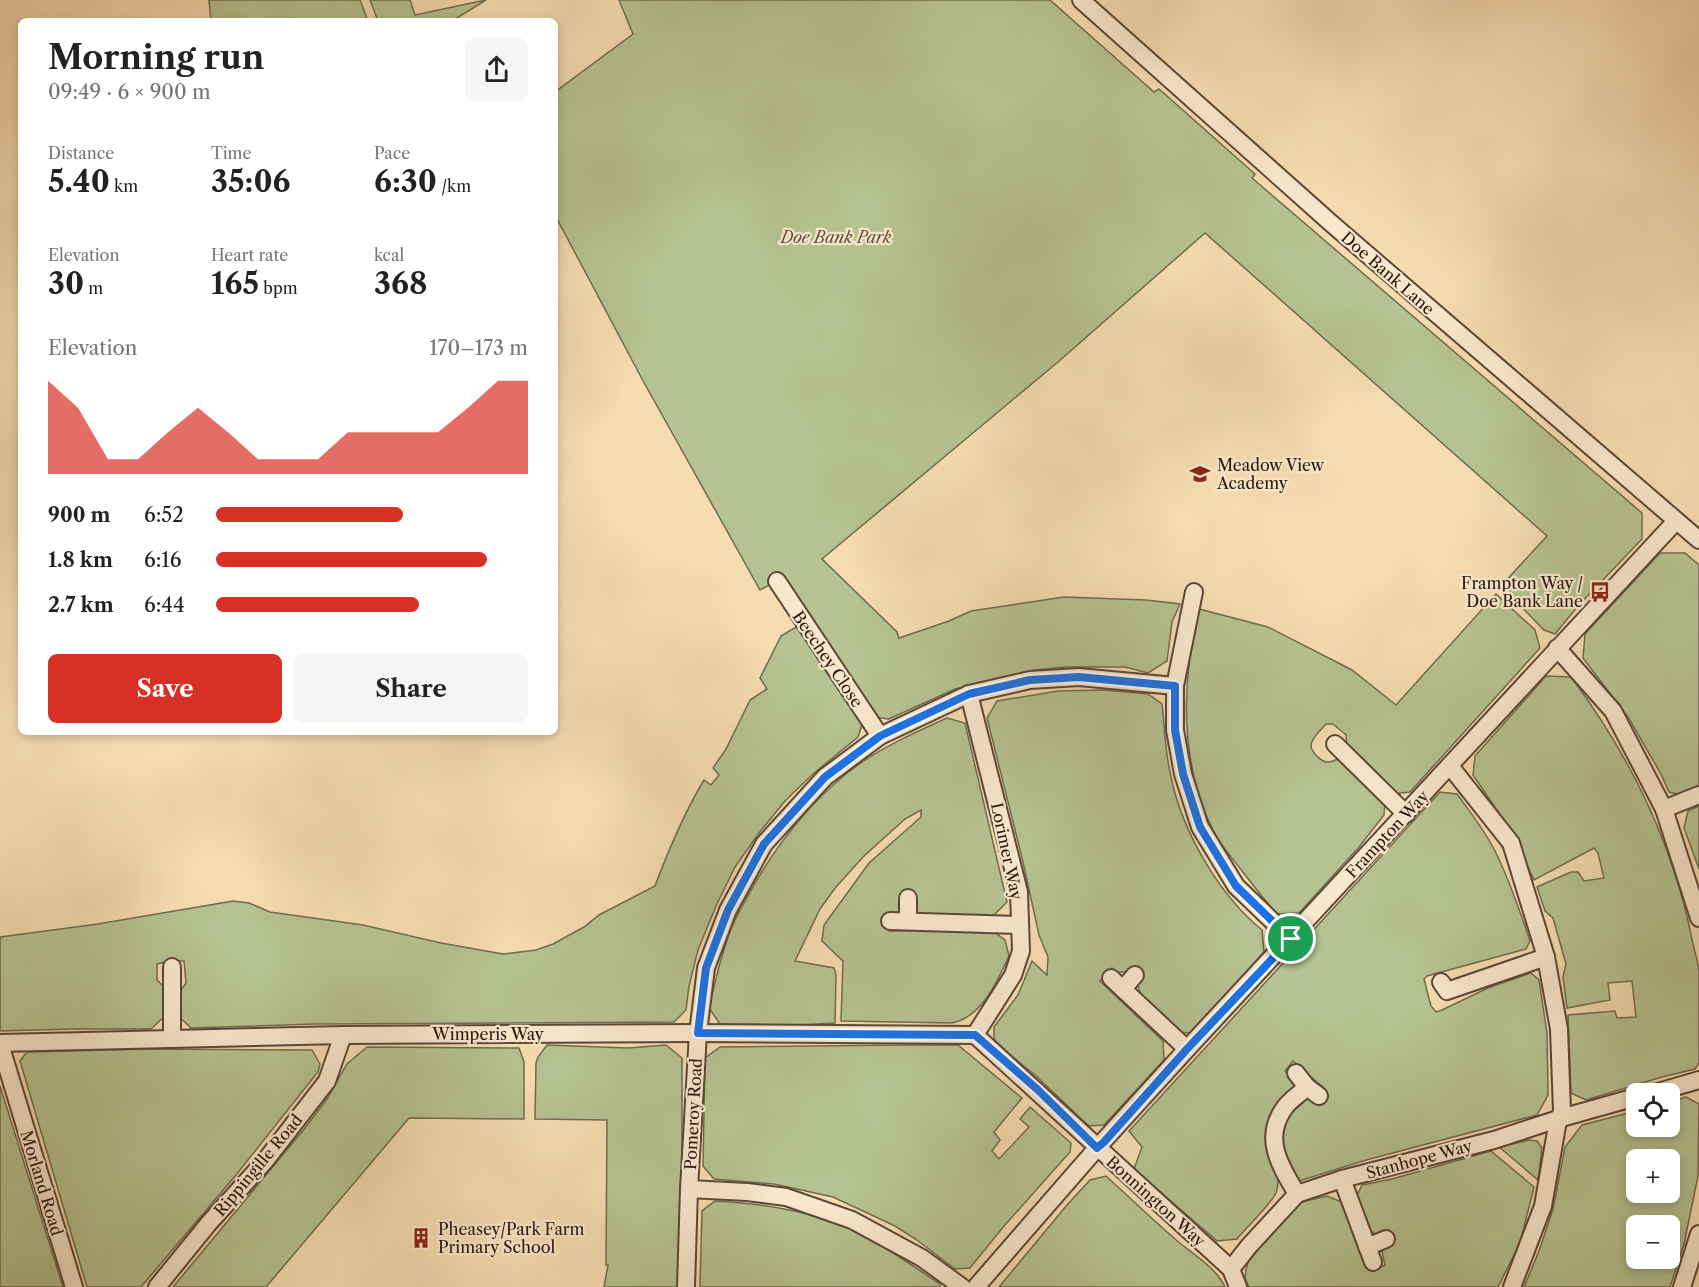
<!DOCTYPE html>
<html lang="en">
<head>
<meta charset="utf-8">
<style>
	:root { --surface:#fff; --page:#f6f6f6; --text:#222; --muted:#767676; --accent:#d93025 }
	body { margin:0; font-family:"Libre Caslon Text",serif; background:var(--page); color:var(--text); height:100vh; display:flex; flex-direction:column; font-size:22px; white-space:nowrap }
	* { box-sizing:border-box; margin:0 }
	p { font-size:20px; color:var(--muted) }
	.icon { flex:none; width:33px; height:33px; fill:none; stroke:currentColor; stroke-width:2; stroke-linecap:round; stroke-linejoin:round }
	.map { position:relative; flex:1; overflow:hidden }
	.sheet { position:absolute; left:18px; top:18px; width:540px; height:717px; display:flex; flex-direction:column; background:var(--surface); border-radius:9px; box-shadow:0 3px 9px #0003 }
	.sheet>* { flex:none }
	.fabs { position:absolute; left:1626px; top:1083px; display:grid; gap:12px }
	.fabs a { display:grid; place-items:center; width:54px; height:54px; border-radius:9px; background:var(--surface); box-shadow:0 3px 9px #0003; font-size:30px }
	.pin { position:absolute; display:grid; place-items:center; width:51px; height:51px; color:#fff; margin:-26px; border:3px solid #fff; border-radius:50%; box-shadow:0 2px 6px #0007 }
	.round { display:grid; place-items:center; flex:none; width:63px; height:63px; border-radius:9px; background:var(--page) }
	.overview { display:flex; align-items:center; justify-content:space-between; height:102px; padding:0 30px }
	h1 { font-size:33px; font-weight:700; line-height:45px }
	.metrics { display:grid; grid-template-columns:repeat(3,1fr); gap:9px; height:102px; padding:6px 30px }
	.metrics div { display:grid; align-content:center }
	.metrics b { font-size:30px; font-weight:700 }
	.metrics small { font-size:16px; font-weight:400 }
	.metrics p { font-size:16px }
	.chart { height:168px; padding:12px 30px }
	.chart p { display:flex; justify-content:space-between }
	.chart svg { width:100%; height:108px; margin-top:6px; fill:var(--accent); opacity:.7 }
	.action { display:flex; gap:12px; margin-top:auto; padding:12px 30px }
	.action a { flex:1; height:69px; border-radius:9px; background:var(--accent); color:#fff; font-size:24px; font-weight:700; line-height:69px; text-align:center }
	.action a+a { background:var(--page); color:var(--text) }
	ul { padding:0 30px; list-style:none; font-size:20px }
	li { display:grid; grid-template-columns:96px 72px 1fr; align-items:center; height:45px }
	li i { height:15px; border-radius:8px; background:var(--accent) }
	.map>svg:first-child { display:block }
	.green { fill:#b6c291; stroke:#706b4f; stroke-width:1.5; fill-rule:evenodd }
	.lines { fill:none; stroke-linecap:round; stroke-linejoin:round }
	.minor-casing { stroke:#5c4636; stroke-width:20 }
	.minor { stroke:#f9e8cc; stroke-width:16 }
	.route-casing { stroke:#fff; stroke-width:12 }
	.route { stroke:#1a73e8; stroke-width:8 }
	.labels { text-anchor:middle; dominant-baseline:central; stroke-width:4.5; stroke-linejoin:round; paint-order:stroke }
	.park-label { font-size:16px; font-style:italic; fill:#5a513b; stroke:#f9e8cc }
	.street-label { font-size:16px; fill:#29140d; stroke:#f9e8cc }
	.poi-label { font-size:16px; fill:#29140d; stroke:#f9e8cc; text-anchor:start }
</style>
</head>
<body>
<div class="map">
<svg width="1699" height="1287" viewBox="0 0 1699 1287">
	<rect width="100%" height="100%" fill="#f6dcb1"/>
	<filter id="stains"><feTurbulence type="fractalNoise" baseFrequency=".00333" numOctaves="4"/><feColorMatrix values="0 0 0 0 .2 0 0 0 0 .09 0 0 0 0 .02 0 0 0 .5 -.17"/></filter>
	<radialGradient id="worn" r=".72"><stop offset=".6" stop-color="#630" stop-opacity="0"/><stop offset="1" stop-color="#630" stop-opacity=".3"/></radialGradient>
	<g class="green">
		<path d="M 209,0 L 360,0 L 368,21 L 211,21 Z"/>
		<path d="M 370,0 L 410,0 L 415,15 L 486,0 L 452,21 L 378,21 Z"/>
		<path d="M 619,0 L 1050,0 L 1154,92 L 1159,89 L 1255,174 L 1252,178 L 1642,513 L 1642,539 L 1578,606 L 1555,634 L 1544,630 L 1501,586 L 1547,536 L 1205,233 L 1058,362 L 822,559 L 897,632 L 899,638 L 949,621 L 971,611 L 1064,597 L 1146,600 L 1180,604 L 1172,622 L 1167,661 L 1148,673 L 1125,667 L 1066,667 L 1035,670 L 955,689 L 889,719 L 873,717 L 781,579 L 760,590 L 642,379 L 555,215 L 555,92 L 633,34 Z"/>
		<path d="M 1660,553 L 1685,553 L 1699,565 L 1699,786 L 1681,795 L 1669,792 L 1661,774 L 1628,717 L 1583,658 L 1585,634 Z"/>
		<path d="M 1496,594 L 1535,630 L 1540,648 L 1410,792 L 1393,794 L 1347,750 L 1346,735 L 1333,724 L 1326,724 C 1321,730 1312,737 1311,745 C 1311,752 1321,762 1328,762 C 1332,762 1335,760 1338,759 L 1385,802 L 1384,815 L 1359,847 L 1299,913 L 1277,914 C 1264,900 1254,886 1242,871 C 1233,859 1222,847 1215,834 C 1179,766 1181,682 1199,609 L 1268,627 L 1352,670 L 1396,705 Z"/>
		<path d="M 796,627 L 804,631 L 863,722 L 858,737 L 814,773 L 785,801 L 759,833 L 735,867 L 716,906 L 698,950 L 689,986 L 686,1010 L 674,1022 L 314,1024 L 191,1028 L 177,1015 L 179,993 L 186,983 L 184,961 L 170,961 L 157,964 L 157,980 L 166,989 L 166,1015 L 151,1029 L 73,1029 L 0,1031 L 0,937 L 98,924 L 233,901 L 249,903 L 270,912 L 363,925 L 441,943 L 503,954 L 536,950 L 553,944 L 584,927 L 599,915 L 655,886 C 669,849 684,813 704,780 L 711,785 L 719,775 L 713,768 L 726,749 L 750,700 L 767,689 L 760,678 L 781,636 Z"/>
		<path d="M 1546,676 L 1571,677 C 1631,757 1674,846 1693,944 C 1695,953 1698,962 1699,971 C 1699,1001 1699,1033 1699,1063 L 1695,1069 L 1662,1077 L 1586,1100 L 1571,1093 L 1568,1015 L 1615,1011 L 1617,1018 L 1636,1017 L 1632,981 L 1608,983 L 1610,1000 L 1567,1008 L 1563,977 L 1566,964 L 1553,918 L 1545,911 L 1537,887 L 1571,872 L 1578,872 L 1584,881 L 1604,878 L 1598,853 L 1594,848 L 1534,880 L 1512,832 L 1473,775 L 1475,756 Z"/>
		<path d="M 1105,690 L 1148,694 L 1162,704 C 1165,729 1165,753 1171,777 C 1182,831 1219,895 1262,930 L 1264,952 L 1191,1033 C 1185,1032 1176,1033 1171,1030 C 1160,1023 1137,996 1138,983 L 1127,972 L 1118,972 L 1112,968 L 1100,981 L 1163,1041 L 1164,1060 L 1104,1125 L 1089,1126 L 1035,1075 L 998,1045 L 994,1038 L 994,1027 L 1018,995 L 1032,961 L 1047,975 L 1048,957 L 1039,935 L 1023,862 L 987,718 L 997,701 L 1058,691 Z"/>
		<path d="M 947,718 L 965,723 L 1007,902 L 992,917 L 922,917 L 915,911 L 901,913 L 886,926 L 889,931 L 990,929 L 1005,940 L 1009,956 C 997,982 982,1017 952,1023 L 841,1021 L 843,961 L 822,941 L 824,925 L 869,863 L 921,817 L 921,810 L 905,819 L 864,856 L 836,887 L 820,909 L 795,961 L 834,968 L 836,975 L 835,1023 L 799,1025 L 720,1024 L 709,1008 C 715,981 721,955 731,929 C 735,919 740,910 745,901 C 774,847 811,798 862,762 C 889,744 918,731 947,718 Z"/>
		<path d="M 1440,792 L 1457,794 C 1471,813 1486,832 1496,853 C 1510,881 1520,912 1530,941 L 1526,949 L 1427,976 L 1424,979 L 1431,1006 L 1436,1012 L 1442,1010 L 1488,988 L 1531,973 L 1539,980 L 1547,1033 L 1548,1095 L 1537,1115 L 1366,1160 L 1299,1181 C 1283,1169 1276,1134 1286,1116 C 1290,1109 1300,1102 1306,1096 L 1317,1101 L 1328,1098 L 1326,1090 L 1293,1061 L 1285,1071 C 1288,1075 1295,1081 1294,1087 C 1294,1097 1271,1118 1267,1130 C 1259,1152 1285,1171 1276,1193 C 1271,1204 1246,1228 1237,1239 L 1217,1241 L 1134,1169 L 1142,1147 L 1129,1131 Z"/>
		<path d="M 1699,806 L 1699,869 L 1684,828 L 1688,811 Z"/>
		<path d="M 547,1045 L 628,1048 L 666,1045 L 682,1058 L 682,1168 L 677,1287 L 604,1287 L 608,1265 L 606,1265 L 607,1120 L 535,1119 L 536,1063 L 538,1057 Z"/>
		<path d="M 906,1045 L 958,1045 L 1022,1098 L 994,1132 L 1000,1140 L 992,1151 L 999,1159 L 1029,1127 L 1020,1119 L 1030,1107 L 1071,1143 L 1070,1152 L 1004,1226 L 970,1268 L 955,1269 L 917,1240 L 895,1226 L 833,1197 L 774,1184 L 714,1179 L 703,1166 L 705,1058 L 720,1047 Z"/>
		<path d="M 367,1047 L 519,1048 L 524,1062 L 524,1119 L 409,1118 L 266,1287 L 173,1287 L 305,1128 L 327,1099 L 347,1064 Z"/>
		<path d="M 146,1049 L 312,1050 L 320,1064 L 318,1072 L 236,1175 L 141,1287 L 87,1287 L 20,1061 L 27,1052 Z"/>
		<path d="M 0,1086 L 63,1287 L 0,1287 Z"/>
		<path d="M 1686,1097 L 1699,1104 L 1698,1176 L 1684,1244 L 1670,1287 L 1524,1287 L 1539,1251 L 1553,1209 L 1565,1147 L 1582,1125 L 1636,1111 L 1636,1126 L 1670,1126 L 1670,1102 ZM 1636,1160 L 1670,1160 L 1670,1192 L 1636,1192 ZM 1636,1226 L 1670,1226 L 1670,1258 L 1636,1258 Z"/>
		<path d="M 1529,1140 L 1537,1141 L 1542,1148 L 1538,1180 L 1499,1147 Z"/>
		<path d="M 1491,1151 L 1534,1187 L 1520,1243 L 1498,1287 L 1249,1287 L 1245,1278 L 1246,1269 L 1249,1260 L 1301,1202 L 1327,1196 L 1342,1202 L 1372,1271 L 1385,1265 L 1382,1251 L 1390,1244 L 1367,1228 L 1355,1199 L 1362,1185 L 1392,1179 Z"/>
		<path d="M 1106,1176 C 1129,1197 1151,1218 1175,1239 C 1191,1253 1216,1267 1225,1287 L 999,1287 L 1067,1205 L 1090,1180 Z"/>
		<path d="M 715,1201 C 764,1203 824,1213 867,1237 C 892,1251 916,1268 940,1284 L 940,1287 L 700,1287 L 702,1211 Z"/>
	</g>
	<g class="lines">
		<g class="minor-casing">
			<g id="minor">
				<path d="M 1081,0 L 1332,224 L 1699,540"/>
				<path d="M 777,581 L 880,736"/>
				<path d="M 1194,592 L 1175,686 L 1175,730 L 1183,774 L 1200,827 L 1236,886 L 1291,939"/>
				<path d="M 1557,648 L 1613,711 L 1664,809 L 1699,918"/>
				<path d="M 969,694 L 1019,892 L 1021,951 L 1013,975 L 975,1035"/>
				<path d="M 1335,744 L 1406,814"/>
				<path d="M 1450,766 L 1511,843 L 1546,957 L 1559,1029 L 1562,1111 L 1557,1126 L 1543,1206 L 1512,1287"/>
				<path d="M 1664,809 L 1699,795"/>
				<path d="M 908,898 L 908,920"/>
				<path d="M 890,921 L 1019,925"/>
				<path d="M 172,967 L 172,1039"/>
				<path d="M 1111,978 L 1187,1049"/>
				<path d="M 1441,982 L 1447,991 L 1546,957"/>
				<path d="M 1123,989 L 1135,975"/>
				<path d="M 975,1035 L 1231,1269 L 1238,1287"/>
				<path d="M 0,1043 L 343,1035 L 698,1033 L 975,1035"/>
				<path d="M 0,1044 L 74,1287"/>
				<path d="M 1296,1073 L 1307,1087"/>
				<path d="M 1651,1094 L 1699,1080"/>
				<path d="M 1342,1179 L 1373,1262"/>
				<path d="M 689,1189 L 747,1192 L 786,1197 L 852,1220 L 922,1258 L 962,1287"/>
				<path d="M 1297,1194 C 1281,1167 1263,1140 1283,1110 C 1288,1101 1300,1094 1307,1087 L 1319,1096"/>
				<path d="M 1367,1247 L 1386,1239"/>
				<path d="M 1231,1269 L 1249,1246 L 1297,1194 L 1342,1179 L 1494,1140 L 1561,1118 L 1636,1097"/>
				<path d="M 157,1287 L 209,1223 L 265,1161 L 327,1081 L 343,1035"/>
				<path d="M 686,1287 L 689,1189 L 698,1033 L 706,968 L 728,910 L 764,844 L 825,777 L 880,736 L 969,694 L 1030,680 L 1079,677 L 1175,686"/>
				<path d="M 976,1287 L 1097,1148 L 1187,1049 L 1676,521"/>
				<path d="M 1682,1287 L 1699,1234"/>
			</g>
		</g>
		<use href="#minor" class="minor"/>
	</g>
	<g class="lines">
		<g class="route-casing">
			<path id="route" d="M 1079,677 L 1175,686 L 1175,730 L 1183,774 L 1200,827 L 1236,886 L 1291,939 L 1187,1049 L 1104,1142 L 1097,1148 L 1038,1090 L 975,1035 L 698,1033 L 706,968 L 728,910 L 764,844 L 825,777 L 880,736 L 969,694 L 1030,680 Z"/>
		</g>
		<use href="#route" class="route"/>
	</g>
	<defs>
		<g id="school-bare" transform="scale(1.62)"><path d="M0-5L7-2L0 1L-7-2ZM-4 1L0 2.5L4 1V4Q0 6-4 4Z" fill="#8f2418" stroke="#f9e8cc" stroke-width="2.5" paint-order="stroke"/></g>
		<g id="bus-bare" transform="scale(1.62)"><path d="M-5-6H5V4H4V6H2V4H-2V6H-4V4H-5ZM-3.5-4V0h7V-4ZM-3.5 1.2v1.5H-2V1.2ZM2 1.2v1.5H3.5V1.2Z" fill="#8f2418" stroke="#f9e8cc" stroke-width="2.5" paint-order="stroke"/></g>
		<g id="building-bare" transform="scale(1.62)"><path d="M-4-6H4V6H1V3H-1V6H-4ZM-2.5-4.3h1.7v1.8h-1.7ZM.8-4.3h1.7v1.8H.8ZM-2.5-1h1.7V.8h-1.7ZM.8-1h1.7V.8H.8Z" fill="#8f2418" stroke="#f9e8cc" stroke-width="2.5" paint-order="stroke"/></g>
	</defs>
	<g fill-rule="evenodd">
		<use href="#school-bare" x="1200" y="474"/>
		<use href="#bus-bare" x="1600" y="592"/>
		<use href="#building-bare" x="421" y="1238"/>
	</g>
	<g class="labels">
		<g class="park-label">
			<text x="836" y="237">Doe Bank Park</text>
		</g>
		<g class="street-label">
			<text transform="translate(1388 273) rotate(41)">Doe Bank Lane</text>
			<text transform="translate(828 659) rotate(56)">Beechey Close</text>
			<text transform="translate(1387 834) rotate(-47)">Frampton Way</text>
			<text transform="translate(1007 851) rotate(78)">Lorimer Way</text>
			<text x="488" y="1034">Wimperis Way</text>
			<text transform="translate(693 1114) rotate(-87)">Pomeroy Road</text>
			<text transform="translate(1419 1159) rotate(-15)">Stanhope Way</text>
			<text transform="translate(258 1165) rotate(-50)">Rippingille Road</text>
			<text transform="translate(42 1183) rotate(73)">Morland Road</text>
			<text transform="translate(1156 1201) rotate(42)">Bonnington Way</text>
		</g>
		<g class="poi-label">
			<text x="1217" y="465">Meadow View<tspan x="1217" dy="18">Academy</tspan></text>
			<text x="1583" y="583" text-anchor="end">Frampton Way /<tspan x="1583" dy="18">Doe Bank Lane</tspan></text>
			<text x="438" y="1229">Pheasey/Park Farm<tspan x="438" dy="18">Primary School</tspan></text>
		</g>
	</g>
	<rect width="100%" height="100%" filter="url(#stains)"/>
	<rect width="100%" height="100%" fill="url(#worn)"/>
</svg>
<div class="fabs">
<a><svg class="icon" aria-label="locate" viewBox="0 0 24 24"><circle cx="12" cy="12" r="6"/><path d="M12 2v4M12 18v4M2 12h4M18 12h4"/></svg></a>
<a>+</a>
<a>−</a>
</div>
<div class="pin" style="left:1291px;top:939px;background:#1e9e55"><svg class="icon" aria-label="arrive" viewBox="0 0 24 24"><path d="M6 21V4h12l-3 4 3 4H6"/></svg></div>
<section class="sheet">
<div class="overview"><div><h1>Morning run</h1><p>09:49 · 6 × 900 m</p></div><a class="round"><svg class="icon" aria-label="share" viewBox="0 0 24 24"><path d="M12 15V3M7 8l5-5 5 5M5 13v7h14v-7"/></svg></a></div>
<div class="metrics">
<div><p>Distance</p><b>5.40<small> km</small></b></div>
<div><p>Time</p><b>35:06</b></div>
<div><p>Pace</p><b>6:30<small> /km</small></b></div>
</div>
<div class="metrics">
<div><p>Elevation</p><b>30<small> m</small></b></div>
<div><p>Heart rate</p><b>165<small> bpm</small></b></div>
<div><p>kcal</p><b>368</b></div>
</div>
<div class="chart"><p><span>Elevation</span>170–173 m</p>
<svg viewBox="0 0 160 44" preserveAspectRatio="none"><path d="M0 44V6L10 17L20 38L30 38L40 27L50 17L60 27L70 38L80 38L90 38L100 27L110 27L120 27L130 27L140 17L150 6L160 6V44z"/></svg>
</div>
<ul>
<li><b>900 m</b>6:52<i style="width:60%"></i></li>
<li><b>1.8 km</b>6:16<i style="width:87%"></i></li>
<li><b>2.7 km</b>6:44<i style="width:65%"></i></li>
</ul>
<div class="action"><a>Save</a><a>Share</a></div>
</section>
</div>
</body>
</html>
